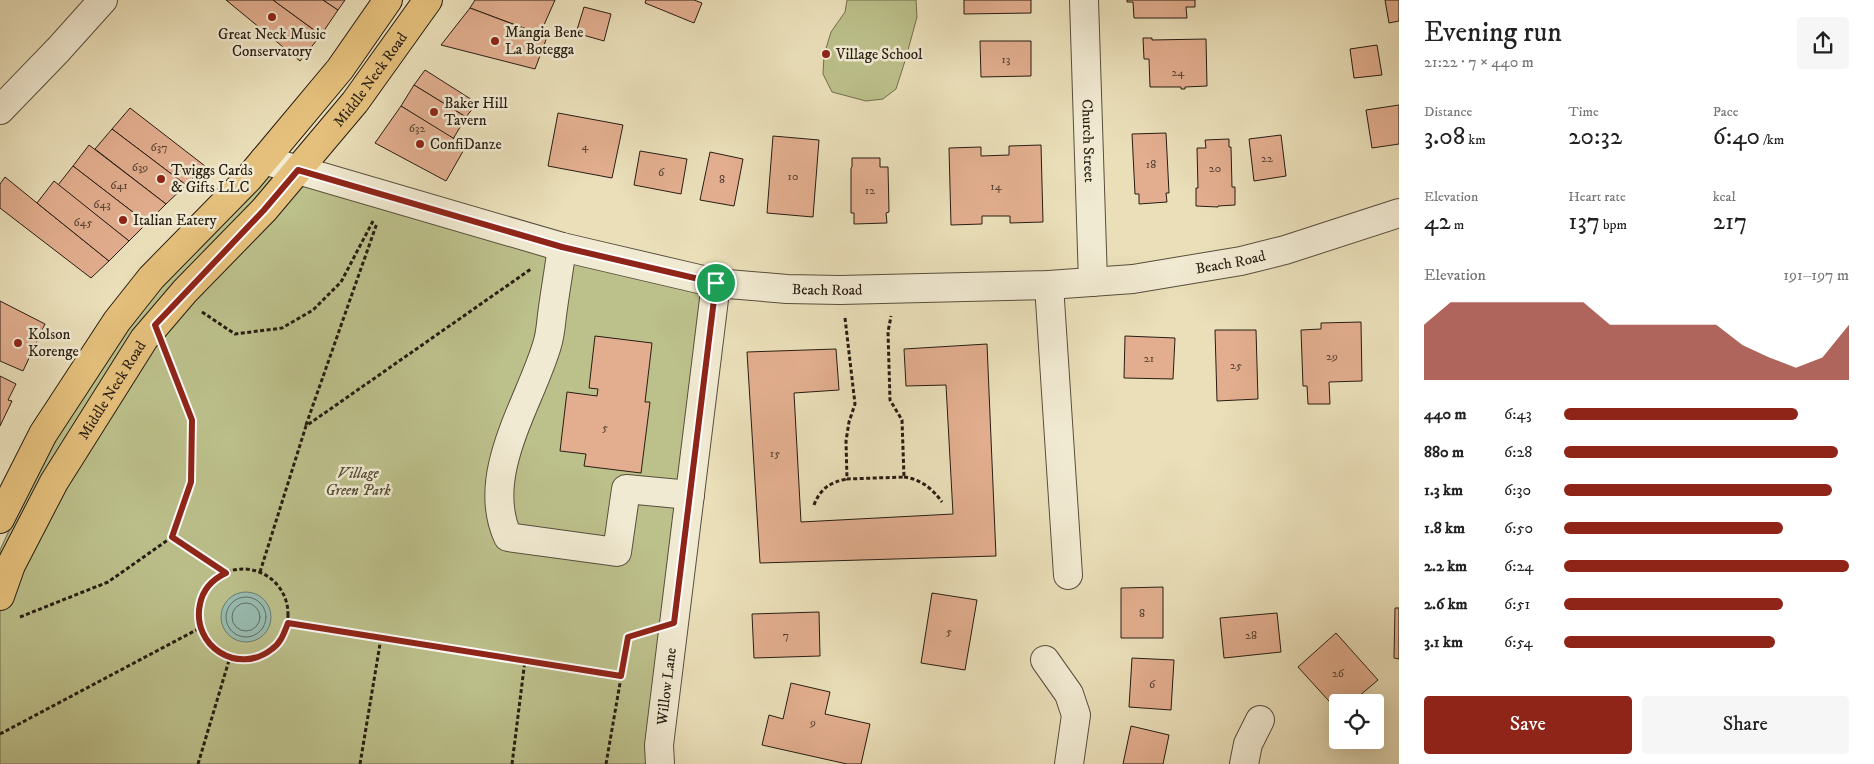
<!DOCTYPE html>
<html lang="en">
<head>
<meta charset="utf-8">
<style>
	:root { --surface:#fff; --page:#f6f6f6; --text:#222; --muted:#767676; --accent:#8f2418 }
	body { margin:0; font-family:"IM FELL DW Pica",serif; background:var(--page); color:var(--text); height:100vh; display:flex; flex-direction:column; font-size:19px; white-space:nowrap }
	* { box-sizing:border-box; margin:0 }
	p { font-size:16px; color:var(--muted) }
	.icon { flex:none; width:28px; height:28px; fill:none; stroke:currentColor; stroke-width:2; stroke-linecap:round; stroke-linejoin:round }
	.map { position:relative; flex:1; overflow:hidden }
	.details { display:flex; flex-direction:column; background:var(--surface); width:475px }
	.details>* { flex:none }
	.buttons { position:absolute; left:1329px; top:694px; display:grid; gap:10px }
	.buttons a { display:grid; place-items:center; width:55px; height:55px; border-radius:5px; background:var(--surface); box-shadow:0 5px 20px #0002; font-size:25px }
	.pin { position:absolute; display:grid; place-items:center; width:42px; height:42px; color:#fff; margin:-21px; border:2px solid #fff; border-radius:50%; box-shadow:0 1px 5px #0007 }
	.round { display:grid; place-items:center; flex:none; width:52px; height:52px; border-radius:5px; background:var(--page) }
	.headline { display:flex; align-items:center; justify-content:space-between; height:85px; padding:0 25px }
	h1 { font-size:28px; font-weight:600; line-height:38px }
	.metrics { display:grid; grid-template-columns:repeat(3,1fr); gap:8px; height:85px; padding:5px 25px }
	.metrics div { display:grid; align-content:center }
	.metrics b { font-size:25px; font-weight:600 }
	.metrics small { font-size:14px; font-weight:400 }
	.metrics p { font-size:14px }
	.chart { height:140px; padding:10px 25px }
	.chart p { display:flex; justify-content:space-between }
	.chart svg { width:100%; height:90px; margin-top:5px; fill:var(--accent); opacity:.7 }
	.cta { display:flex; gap:10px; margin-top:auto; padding:10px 25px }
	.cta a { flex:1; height:58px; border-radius:5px; background:var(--accent); color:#fff; font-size:20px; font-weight:600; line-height:58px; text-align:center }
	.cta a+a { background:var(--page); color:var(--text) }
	ul { padding:0 25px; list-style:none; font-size:16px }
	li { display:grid; grid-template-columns:80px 60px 1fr; align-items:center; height:38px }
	li i { height:12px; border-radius:6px; background:var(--accent) }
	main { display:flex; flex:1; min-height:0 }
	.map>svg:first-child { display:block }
	.green { fill:#bcc08b; stroke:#726e4e }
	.water { fill:#98bcb1; stroke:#6b7c71 }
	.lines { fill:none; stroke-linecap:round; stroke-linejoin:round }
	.shore { stroke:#606c62; stroke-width:1 }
	.building { fill:#e2ae8f; stroke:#281d12 }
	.minor-casing { stroke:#584e3c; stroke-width:30 }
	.major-casing { stroke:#281d12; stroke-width:30 }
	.path { stroke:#281d12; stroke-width:3; stroke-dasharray:4 2.5; stroke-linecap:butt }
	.minor { stroke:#f1ead2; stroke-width:28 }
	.major { stroke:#e5c07c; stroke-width:28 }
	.route-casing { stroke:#fff; stroke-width:10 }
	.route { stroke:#8f2418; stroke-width:6 }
	.poi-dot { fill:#8f2418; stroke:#f1ead2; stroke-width:2 }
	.labels { text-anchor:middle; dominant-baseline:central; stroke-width:5; stroke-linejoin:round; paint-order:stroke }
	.number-label { font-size:12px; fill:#564131 }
	.poi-label { font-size:15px; fill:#281d12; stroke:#f1ead2; text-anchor:start }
	.street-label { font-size:15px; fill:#281d12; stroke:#f1ead2 }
	.park-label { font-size:15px; font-style:italic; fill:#544e36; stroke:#f1ead2 }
</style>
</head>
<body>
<main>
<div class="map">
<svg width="1399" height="764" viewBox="0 0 1399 764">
	<rect width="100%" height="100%" fill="#eadfb9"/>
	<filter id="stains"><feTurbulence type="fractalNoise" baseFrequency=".004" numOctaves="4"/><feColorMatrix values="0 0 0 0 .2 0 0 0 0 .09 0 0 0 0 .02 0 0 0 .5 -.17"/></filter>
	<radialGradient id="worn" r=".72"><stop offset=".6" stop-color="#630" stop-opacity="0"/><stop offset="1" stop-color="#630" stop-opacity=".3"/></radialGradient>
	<g class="green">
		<path d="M 847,0 L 916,0 L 917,17 L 905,61 L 896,89 L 883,99 L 866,101 L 832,92 L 823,74 L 824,55 L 831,32 L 845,12 Z"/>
		<path d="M 277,164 L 717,279 L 660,764 L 0,764 L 0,550 L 36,473 L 127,315 Z"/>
	</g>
	<circle class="water" cx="246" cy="617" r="25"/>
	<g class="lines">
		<g class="shore">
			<circle cx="246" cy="617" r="20"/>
			<circle cx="246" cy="617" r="14"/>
		</g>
	</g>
	<g class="building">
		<path d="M 226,0 L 273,0 L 321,35 L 300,61 Z"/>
		<path d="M 273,0 L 323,0 L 338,10 L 321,35 Z"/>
		<path d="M 323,0 L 345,0 L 338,10 Z"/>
		<path d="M 475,0 L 555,0 L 540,34 L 470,8 Z"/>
		<path d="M 646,0 L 694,0 L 702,3 L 694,23 L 645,3 Z"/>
		<path d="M 964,0 L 1031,0 L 1031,13 L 964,14 Z"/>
		<path d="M 1127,0 L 1195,0 L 1195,7 L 1186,7 L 1187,18 L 1134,18 L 1133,2 L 1127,2 Z"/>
		<path d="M 1385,0 L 1399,0 L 1399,21 L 1389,23 Z"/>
		<path d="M 584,7 L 611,14 L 604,41 L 576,33 Z"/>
		<path d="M 470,8 L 547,37 L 535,69 L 441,45 Z"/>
		<path d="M 1143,38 L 1152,38 L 1152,40 L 1206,39 L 1207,86 L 1185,87 L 1185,89 L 1181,89 L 1181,87 L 1150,87 L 1149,59 L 1144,59 Z"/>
		<path d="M 980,41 L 1031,41 L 1031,76 L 981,77 Z"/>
		<path d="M 1377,45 L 1382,75 L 1354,78 L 1350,49 Z"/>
		<path d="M 425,70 L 477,103 L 466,117 L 414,85 Z"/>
		<path d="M 414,85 L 466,117 L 453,139 L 401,106 Z"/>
		<path d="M 1399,105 L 1399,144 L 1372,148 L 1366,110 Z"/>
		<path d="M 401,106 L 466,146 L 446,181 L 375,143 Z"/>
		<path d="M 130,108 L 205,166 L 186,185 L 112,129 Z"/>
		<path d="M 558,113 L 623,125 L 612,178 L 548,166 Z"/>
		<path d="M 112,129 L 186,185 L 166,204 L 95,149 Z"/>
		<path d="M 1166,133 L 1169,193 L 1166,193 L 1167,202 L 1139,204 L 1139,194 L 1135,194 L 1132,134 Z"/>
		<path d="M 1281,135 L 1286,176 L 1254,181 L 1249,139 Z"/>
		<path d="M 773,136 L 819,140 L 813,217 L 767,213 Z"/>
		<path d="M 1229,139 L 1229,147 L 1231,147 L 1232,187 L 1235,187 L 1235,205 L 1218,206 L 1218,207 L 1196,206 L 1196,188 L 1198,188 L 1197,148 L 1206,148 L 1205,140 Z"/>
		<path d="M 89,145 L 166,204 L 147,223 L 73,166 Z"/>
		<path d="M 1041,145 L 1043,222 L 1010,223 L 1010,216 L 982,216 L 982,224 L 951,225 L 949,148 L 981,147 L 981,156 L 1009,155 L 1009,146 Z"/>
		<path d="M 640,151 L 687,159 L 681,194 L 634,185 Z"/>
		<path d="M 710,152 L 743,159 L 734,206 L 700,200 Z"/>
		<path d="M 852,158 L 880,158 L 880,167 L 888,167 L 889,212 L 886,213 L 887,223 L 854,224 L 854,213 L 851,213 L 851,168 L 852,167 Z"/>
		<path d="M 73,166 L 147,223 L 129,241 L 58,185 Z"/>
		<path d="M 5,177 L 37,203 L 109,261 L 91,278 L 0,208 L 0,184 Z"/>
		<path d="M 54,181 L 129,241 L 109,261 L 37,203 Z"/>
		<path d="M 0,301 L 45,324 L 23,371 L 0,361 Z"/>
		<path d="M 1361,322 L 1362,381 L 1329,382 L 1330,404 L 1308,404 L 1307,386 L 1303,386 L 1301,330 L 1321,329 L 1321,323 Z"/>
		<path d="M 1215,330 L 1256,330 L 1258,399 L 1217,401 Z"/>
		<path d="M 595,336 L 652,343 L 645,402 L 650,402 L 641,473 L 584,466 L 586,454 L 560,451 L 567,392 L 597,396 L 598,389 L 589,388 Z"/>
		<path d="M 1125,336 L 1175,338 L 1173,379 L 1124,378 Z"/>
		<path d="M 987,344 L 996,556 L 760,563 L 747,352 L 836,349 L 839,390 L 794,393 L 801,522 L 953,514 L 946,385 L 906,386 L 904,349 Z"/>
		<path d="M 0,376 L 16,384 L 8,400 L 12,401 L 0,426 Z"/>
		<path d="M 1163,587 L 1163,638 L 1121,638 L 1121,588 Z"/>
		<path d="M 932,593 L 977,600 L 965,670 L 921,663 Z"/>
		<path d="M 1395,608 L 1399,608 L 1399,659 L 1394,658 Z"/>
		<path d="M 819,612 L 820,656 L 754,658 L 752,614 Z"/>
		<path d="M 1277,613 L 1281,652 L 1224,658 L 1220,618 Z"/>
		<path d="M 1336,633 L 1378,680 L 1352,702 L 1338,702 L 1338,711 L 1298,667 Z"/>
		<path d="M 1132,658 L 1174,660 L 1171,710 L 1129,707 Z"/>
		<path d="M 791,683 L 830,692 L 825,714 L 870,724 L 861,764 L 847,764 L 762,745 L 769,715 L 783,719 Z"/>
		<path d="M 1131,726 L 1169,735 L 1163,764 L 1123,764 Z"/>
	</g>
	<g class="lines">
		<g class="minor-casing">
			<g id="minor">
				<path id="s1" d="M 1084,0 L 1093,282"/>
				<path d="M 0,110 L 58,50 L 103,0"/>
				<path id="s2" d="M 264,160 L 562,247 L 716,283 L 787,289 L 840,290 L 1049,285 L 1133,279 L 1241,261 L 1285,250 L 1399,213"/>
				<path d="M 562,247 C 559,270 555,292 552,315 C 551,325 550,336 547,345 C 530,403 479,475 508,537 L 617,552 L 626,489 L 690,495"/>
				<path d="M 1049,285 L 1068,575"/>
				<path d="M 1045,660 L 1069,694 L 1076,715 L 1069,764"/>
				<path id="s3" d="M 660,764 L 659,745 L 716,283"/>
				<path d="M 1244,764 L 1248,744 L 1260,720"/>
			</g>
		</g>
		<g class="major-casing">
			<g id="major">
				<path d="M 0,519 L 43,434 L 117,321 L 151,278 L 248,179 L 264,160 L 340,69 L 388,0"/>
				<path id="s4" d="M 0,596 L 11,565 L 54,482 L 144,339 L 185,291 L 264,210 L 355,102 L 428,0"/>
			</g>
		</g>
		<g class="path">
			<path d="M 202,312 L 235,334 L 282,328 L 313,310 L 341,282 L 373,221"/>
			<path d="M 845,318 L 855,404 L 849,422 L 846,441 L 847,479 L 904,477 L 902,420 L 890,400 L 888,332 L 891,316"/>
			<path d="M 167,355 L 192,420 L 191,482 L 172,537"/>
			<path d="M 306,425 L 377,223"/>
			<path d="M 904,477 C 920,479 932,488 942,502"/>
			<path d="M 814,505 C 820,489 830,482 847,479"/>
			<circle cx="243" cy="614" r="45"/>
			<path d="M 260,572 L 306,426 L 531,269"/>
			<path d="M 20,617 L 108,582 L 172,537 L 226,573"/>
			<path d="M 288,623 L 621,675"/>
			<path d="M 0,734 L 200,628"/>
			<path d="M 198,764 L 230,657"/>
			<path d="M 360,764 L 381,638"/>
			<path d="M 512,764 L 525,660"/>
			<path d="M 606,764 L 628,637 L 646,632"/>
		</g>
		<use href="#minor" class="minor"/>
		<use href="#major" class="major"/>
	</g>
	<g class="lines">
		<g class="route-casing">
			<path id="route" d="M 298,170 L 562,247 L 716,283 L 674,623 L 628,637 L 621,676 L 288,623 C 284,633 281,643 272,649 C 238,676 191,646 200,604 C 203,589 213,579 226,573 L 172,537 L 191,482 L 192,420 L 155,325 L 264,210 Z"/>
		</g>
		<use href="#route" class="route"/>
	</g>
	<g class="poi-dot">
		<circle cx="272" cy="17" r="5"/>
		<circle cx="495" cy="41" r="5"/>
		<circle cx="826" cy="54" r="5"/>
		<circle cx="434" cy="112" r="5"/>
		<circle cx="420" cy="144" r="5"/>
		<circle cx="161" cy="179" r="5"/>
		<circle cx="123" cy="220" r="5"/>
		<circle cx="18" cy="343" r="5"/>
	</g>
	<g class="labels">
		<g class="number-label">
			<text x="1006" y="59">13</text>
			<text x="1178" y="72">24</text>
			<text x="417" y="128">632</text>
			<text x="585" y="146">4</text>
			<text x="159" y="147">637</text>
			<text x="1267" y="158">22</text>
			<text x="1151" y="164">18</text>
			<text x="140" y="167">639</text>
			<text x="1215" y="168">20</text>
			<text x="661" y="172">6</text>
			<text x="793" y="176">10</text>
			<text x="722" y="179">8</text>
			<text x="119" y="185">641</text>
			<text x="996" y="186">14</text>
			<text x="870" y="190">12</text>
			<text x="102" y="204">643</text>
			<text x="83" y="222">645</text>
			<text x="1332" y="356">29</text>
			<text x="1149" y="358">21</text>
			<text x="1236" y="365">25</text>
			<text x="605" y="427">5</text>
			<text x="775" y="453">15</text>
			<text x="1142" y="613">8</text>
			<text x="949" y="631">5</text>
			<text x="786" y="635">7</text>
			<text x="1251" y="635">28</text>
			<text x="1338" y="673">26</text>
			<text x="1152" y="684">6</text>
			<text x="813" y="722">9</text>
		</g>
		<g class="poi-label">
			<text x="505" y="32">Mangia Bene<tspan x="505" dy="17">La Botegga</tspan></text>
			<text x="272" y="34" text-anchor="middle">Great Neck Music<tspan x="272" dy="17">Conservatory</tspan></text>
			<text x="836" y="54">Village School</text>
			<text x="444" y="103">Baker Hill<tspan x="444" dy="17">Tavern</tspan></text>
			<text x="430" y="144">ConfiDanze</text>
			<text x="171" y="170">Twiggs Cards<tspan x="171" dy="17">&amp; Gifts LLC</tspan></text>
			<text x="133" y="220">Italian Eatery</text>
			<text x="28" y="334">Kolson<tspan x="28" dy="17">Korenge</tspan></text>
		</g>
		<g class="street-label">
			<text stroke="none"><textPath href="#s4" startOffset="640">Middle Neck Road</textPath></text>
			<text stroke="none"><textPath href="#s1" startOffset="141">Church Street</textPath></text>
			<text stroke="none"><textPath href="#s2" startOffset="985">Beach Road</textPath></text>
			<text stroke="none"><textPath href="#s2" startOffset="580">Beach Road</textPath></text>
			<text stroke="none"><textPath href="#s4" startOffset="235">Middle Neck Road</textPath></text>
			<text stroke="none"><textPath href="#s3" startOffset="78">Willow Lane</textPath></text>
		</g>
		<g class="park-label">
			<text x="358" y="473">Village<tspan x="358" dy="17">Green Park</tspan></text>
		</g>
	</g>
	<rect width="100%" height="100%" filter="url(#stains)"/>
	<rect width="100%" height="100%" fill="url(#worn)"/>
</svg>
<div class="buttons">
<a><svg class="icon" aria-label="locate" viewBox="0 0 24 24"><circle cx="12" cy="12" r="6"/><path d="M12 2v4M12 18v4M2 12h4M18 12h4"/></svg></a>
</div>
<div class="pin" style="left:716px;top:283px;background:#1e9e55"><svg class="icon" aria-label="arrive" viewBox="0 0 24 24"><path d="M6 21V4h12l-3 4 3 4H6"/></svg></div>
</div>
<section class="details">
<div class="headline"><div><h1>Evening run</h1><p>21:22 · 7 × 440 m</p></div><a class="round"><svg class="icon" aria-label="share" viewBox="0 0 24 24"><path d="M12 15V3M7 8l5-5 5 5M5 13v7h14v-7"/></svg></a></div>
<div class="metrics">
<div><p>Distance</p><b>3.08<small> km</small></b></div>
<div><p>Time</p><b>20:32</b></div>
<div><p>Pace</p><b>6:40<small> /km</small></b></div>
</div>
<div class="metrics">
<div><p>Elevation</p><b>42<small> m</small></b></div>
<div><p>Heart rate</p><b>137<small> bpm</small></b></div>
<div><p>kcal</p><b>217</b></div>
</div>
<div class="chart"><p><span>Elevation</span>191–197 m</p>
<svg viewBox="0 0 160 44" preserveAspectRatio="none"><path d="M0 44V17L10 6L20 6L30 6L40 6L50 6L60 6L70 17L80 17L90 17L100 17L110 17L120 27L130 33L140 38L150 33L160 17V44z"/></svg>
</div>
<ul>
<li><b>440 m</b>6:43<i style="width:82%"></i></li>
<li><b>880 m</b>6:28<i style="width:96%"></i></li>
<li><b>1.3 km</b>6:30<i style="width:94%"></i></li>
<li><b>1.8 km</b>6:50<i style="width:77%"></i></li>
<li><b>2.2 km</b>6:24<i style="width:100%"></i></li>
<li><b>2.6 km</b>6:51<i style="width:77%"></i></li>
<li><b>3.1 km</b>6:54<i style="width:74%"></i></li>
</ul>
<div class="cta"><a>Save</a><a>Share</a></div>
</section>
</main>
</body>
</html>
